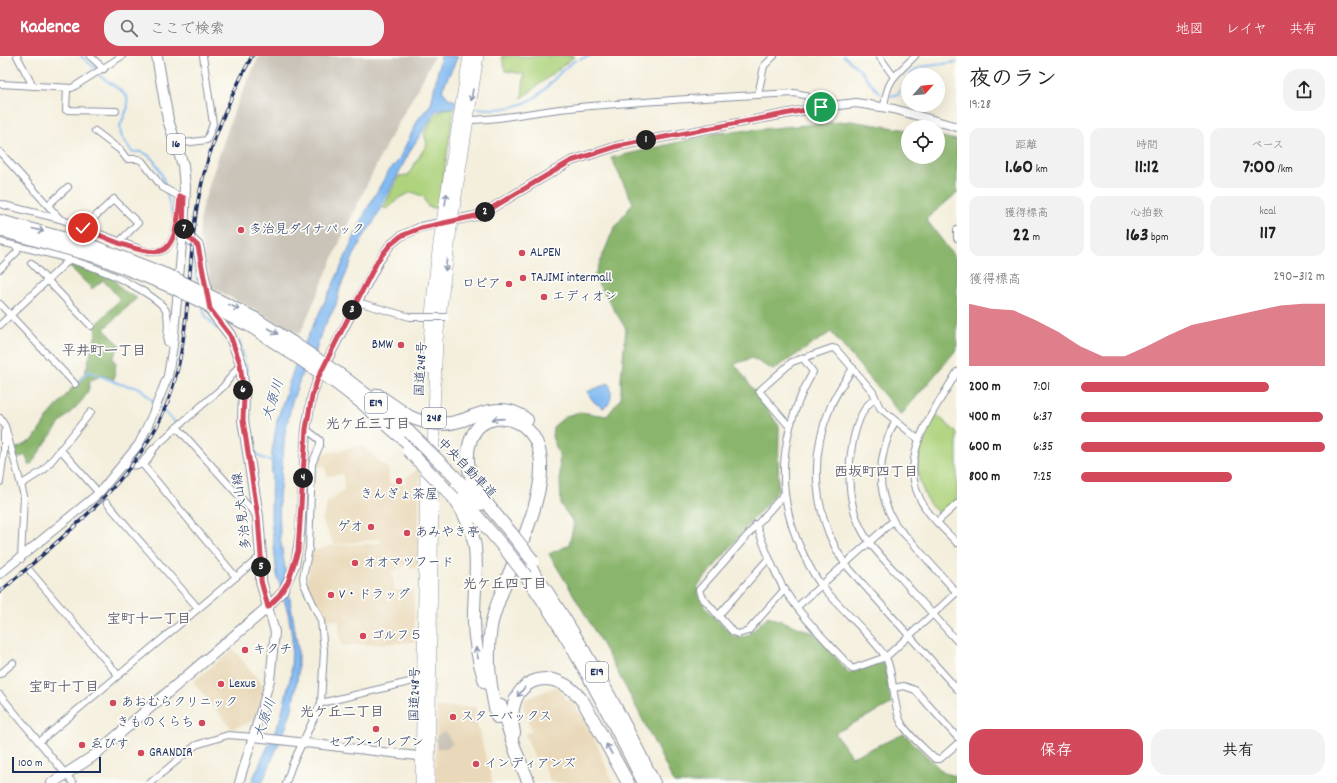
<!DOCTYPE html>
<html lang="ja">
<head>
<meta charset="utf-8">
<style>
	:root { --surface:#fff; --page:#f2f2f2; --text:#222; --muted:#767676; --accent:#d1495b }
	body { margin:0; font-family:Dekko,"Klee One",sans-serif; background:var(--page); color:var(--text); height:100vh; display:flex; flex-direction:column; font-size:15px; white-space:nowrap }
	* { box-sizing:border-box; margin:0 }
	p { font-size:13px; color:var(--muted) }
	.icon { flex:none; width:22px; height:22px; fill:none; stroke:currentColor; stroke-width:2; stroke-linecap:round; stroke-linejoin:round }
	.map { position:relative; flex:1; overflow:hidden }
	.side { display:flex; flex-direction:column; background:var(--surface); width:380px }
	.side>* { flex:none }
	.needle { width:26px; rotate:63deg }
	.tools { position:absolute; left:901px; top:12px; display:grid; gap:8px }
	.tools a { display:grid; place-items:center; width:44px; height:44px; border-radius:50%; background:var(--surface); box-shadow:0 4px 16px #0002; font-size:20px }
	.scale { position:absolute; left:12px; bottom:10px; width:89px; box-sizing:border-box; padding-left:4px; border:2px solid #1b2f5e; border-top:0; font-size:11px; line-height:14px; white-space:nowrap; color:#1b2f5e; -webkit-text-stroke:3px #fdfcf7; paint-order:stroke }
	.pin { position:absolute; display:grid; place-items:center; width:34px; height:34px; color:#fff; margin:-17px; border:2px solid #fff; border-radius:50%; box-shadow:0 1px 4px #0007 }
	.km { position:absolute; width:20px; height:20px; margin:-10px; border-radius:50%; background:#222; color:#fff; font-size:11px; line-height:20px; text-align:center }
	.round { display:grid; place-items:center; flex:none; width:42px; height:42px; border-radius:16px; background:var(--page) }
	.head { display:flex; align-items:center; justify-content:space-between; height:68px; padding:0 12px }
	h1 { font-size:22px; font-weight:700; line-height:30px }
	.figures { display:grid; grid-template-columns:repeat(3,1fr); gap:6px; height:68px; padding:4px 12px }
	.figures div { display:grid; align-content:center; border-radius:10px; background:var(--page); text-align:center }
	.figures b { font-size:20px; font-weight:700 }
	.figures small { font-size:11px; font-weight:400 }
	.figures p { font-size:11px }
	.chart { height:112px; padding:8px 12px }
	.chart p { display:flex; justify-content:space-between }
	.chart svg { width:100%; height:72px; margin-top:4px; fill:var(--accent); opacity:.7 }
	.action { display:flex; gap:8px; margin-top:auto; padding:8px 12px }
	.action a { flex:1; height:46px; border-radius:16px; background:var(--accent); color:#fff; font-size:16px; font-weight:700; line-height:46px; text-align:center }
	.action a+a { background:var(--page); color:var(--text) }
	ul { padding:0 12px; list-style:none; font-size:13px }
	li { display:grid; grid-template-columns:64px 48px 1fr; align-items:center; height:30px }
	li i { height:10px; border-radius:5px; background:var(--accent) }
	header { display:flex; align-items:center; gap:24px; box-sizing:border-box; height:56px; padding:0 20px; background:var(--accent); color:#fff }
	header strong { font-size:19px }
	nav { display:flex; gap:22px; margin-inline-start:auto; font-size:14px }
	.search { width:280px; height:36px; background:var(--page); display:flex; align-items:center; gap:10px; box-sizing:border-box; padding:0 14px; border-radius:16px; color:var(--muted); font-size:15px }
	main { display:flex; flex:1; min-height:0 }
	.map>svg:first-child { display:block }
	.built { fill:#e9d9ba }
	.industrial { fill:#c9c3b8 }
	.green { fill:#aed37d; stroke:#64816e }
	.forest { fill:#8ab56c; stroke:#527265 }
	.water { fill:#82baf2; stroke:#4e74a8 }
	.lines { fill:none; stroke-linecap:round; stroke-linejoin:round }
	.stream { stroke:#82baf2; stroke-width:2 }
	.minor-casing { stroke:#888f9e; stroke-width:8 }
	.tertiary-casing { stroke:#888f9e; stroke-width:10 }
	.primary-casing { stroke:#888f9e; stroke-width:12 }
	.trunk-casing { stroke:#888f9e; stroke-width:12 }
	.motorway-casing { stroke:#888f9e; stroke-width:14 }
	.minor { stroke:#fff; stroke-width:6 }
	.tertiary { stroke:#fff; stroke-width:8 }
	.primary { stroke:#fff; stroke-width:10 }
	.trunk { stroke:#fff; stroke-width:11 }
	.motorway { stroke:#fff; stroke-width:12 }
	.rail-casing { stroke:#1b2f5e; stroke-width:3.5 }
	.rail { stroke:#fdfcf7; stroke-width:2; stroke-dasharray:6; stroke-linecap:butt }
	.minor-bridge-casing { stroke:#888f9e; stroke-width:8; stroke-linecap:butt }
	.motorway-bridge-casing { stroke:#888f9e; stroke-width:14; stroke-linecap:butt }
	.minor-bridge { stroke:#fff; stroke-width:6 }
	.motorway-bridge { stroke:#fff; stroke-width:12 }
	.oneway { stroke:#8d97ae }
	.route-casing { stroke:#fff; stroke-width:8 }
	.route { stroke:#d1495b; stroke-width:5 }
	.poi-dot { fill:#d1495b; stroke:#fdfcf7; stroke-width:1.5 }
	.labels { text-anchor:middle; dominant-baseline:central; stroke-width:3.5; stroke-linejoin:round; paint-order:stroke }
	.shield { fill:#fdfcf7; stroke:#5f6c8c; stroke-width:1 }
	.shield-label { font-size:12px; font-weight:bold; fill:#1b2f5e }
	.poi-label { font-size:13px; fill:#1b2f5e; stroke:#fdfcf7; text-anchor:start }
	.street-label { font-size:13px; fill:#1b2f5e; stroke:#fdfcf7 }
	.neighbourhood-label { font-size:14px; font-weight:bold; fill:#5f5e70; stroke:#fdfcf7 }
	.water-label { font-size:14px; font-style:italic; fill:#3a598a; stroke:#fdfcf7 }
</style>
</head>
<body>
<header>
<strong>Kadence</strong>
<div class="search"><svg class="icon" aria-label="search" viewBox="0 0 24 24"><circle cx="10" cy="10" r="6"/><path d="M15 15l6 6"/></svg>ここで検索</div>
<nav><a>地図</a><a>レイヤ</a><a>共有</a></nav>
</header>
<main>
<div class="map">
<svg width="957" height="727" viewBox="0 0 957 727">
	<rect width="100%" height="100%" fill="#fdfcf7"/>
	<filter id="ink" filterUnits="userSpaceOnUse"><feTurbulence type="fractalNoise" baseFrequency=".025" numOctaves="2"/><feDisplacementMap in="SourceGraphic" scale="8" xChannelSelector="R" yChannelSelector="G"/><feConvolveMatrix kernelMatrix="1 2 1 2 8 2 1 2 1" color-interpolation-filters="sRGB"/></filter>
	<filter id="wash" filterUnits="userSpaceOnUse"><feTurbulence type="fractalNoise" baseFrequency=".012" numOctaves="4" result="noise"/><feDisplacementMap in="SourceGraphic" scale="16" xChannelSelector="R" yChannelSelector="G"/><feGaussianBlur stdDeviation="0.9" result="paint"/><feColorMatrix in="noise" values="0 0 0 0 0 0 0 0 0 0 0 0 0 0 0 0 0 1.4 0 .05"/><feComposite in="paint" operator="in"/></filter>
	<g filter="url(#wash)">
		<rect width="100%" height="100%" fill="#f4efdd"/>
		<g class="built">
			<path d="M 362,390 L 388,413 L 389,428 L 406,428 L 406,422 L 417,414 L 420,416 L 418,511 L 411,513 L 408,508 L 392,516 L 394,534 L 413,534 L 415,586 L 341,590 L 339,564 L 324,564 L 307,525 L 311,495 L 330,490 L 380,487 L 380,483 L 335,489 L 322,465 L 328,445 L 333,443 L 333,441 L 344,435 L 343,418 L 327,420 L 325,409 L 314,412 L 320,398 Z"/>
			<path d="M 233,593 L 264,631 L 254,665 L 232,673 L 193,626 Z"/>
			<path d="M 559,629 L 565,644 L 572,642 L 579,657 L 583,655 L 613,727 L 551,727 L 540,700 L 535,702 L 525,678 L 532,675 L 523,651 L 524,644 Z"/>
			<path d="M 437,651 L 476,651 L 477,669 L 493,727 L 435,727 L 436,692 L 446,692 L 445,675 L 436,680 Z"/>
		</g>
		<g class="industrial">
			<path d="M 259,0 L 434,0 L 421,27 L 386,89 L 342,181 L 300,278 L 211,231 L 208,212 L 206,211 L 201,187 L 199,182 L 201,155 L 213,117 L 234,55 Z"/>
			<path d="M 445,675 L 453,688 L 446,692 L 436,692 L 436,680 Z"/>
		</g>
		<g class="green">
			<path d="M 502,0 L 575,0 L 522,42 L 524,18 L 505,15 Z"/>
			<path d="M 450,52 L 454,53 L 439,149 L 434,152 L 428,151 L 424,141 L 412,136 L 399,142 L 388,153 L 383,152 L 399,120 L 408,119 L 427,88 L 424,78 C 430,67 435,53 450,52 Z"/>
			<path d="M 937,359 L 957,377 L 957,444 L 940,459 L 928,446 L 920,427 L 917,409 L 923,379 Z"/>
		</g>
		<g class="forest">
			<path d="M 851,65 L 908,74 L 908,101 L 938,101 L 938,80 L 957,84 L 957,137 L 926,163 L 957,204 L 957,293 L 901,359 L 831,276 L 773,314 L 752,302 L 735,308 L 779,370 L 778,434 L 697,531 C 700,552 721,568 736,582 L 747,580 L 768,560 L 814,577 L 849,617 L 884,606 L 891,648 L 835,677 L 852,701 L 904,678 L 944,717 L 957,720 L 957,727 L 674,727 C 636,647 595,573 549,498 L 569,489 L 574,467 L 561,449 L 559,398 L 552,381 L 553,371 L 566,360 L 580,356 L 607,360 L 621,342 L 621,322 L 626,273 L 594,221 L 613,174 L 633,147 L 611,102 L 717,77 Z"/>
			<path d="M 68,209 L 102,217 L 114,223 L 122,234 L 137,242 L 104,273 L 120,289 L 113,302 L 116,308 L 114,323 L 102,319 L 90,325 C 89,344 72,353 61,366 C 50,380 40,395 30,410 L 25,399 L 16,403 L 13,394 L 33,384 L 50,358 L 85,317 L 97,274 L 95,270 L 120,243 L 103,224 L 92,233 Z"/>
		</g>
		<g class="water">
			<path d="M 441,0 L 458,0 L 442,34 L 448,42 L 456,45 L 454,52 L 444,52 L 436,55 L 411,93 L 373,167 L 364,180 L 354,199 L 340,232 L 336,249 L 321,277 L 314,302 L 304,312 L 292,346 L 285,377 L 279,442 L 280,481 L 298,593 L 298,618 L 292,653 L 286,671 L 262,727 L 251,727 L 280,664 L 291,619 L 292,580 L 288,557 L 277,519 L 271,463 L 272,397 L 277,365 L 297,303 L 337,220 L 366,155 L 388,116 L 398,105 L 419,62 L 431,48 Z"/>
			<path d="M 609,327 C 612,336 612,340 608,349 L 603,352 L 594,346 L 587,336 Z"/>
		</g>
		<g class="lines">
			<g class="stream">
				<path d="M 81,0 L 96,13 L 100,20 L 119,33 L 127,41 L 128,51 L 120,70 L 121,79 L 132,96 C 136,96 140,95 144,97 C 155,101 164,120 165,131"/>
				<path d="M 844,0 L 860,14 L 880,38"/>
				<path d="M 580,3 L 590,0"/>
				<path d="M 910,19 L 920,11 L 957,6"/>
				<path d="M 891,40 L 898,38 L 908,22"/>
				<path d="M 476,52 C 499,55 527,52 544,34 C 554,24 563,11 576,4"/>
				<path d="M 166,135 L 172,158 L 176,163"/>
				<path d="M 195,203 L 196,222 L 200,229"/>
				<path d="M 203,251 L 205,259 L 217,273"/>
				<path d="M 239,284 L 245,304"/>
				<path d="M 246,308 L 249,338"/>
				<path d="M 78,327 L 88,315 L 120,328 L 140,332 L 155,347"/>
				<path d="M 158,350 L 176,367"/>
				<path d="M 252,390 C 257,401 262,403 274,405"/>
			</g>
		</g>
	</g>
	<g filter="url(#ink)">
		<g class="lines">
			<g class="minor-casing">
				<g id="minor">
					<path d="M 17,0 L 33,30"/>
					<path d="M 90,0 L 104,13"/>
					<path d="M 879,0 L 894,21"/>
					<path d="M 0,28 L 72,32 L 122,0"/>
					<path d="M 67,33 L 66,54 L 116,55"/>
					<path d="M 758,39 L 764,10 L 774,0"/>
					<path d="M 884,51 C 887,23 896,19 915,0"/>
					<path d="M 468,64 C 502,64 535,55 570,52 C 644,45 719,41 794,37 L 805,39 L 821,51"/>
					<path d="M 95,75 L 120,94 L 127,103 L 138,103 L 142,105 L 162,131 L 182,142"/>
					<path d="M 176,88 L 207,84 L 213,68 L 203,0"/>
					<path d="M 0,96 L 60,163"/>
					<path d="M 0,148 L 60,163 L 148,196 C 152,196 157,196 161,195 C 177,190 179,154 179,140"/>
					<path d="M 48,149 L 68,131"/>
					<path d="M 83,172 L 114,143 L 138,167 L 119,186"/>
					<path d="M 957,174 L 957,182"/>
					<path d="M 0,186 C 48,197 98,208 141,234 C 149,239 160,245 165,253 C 170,261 167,276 167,286 L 173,289"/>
					<path d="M 31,207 L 91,270"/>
					<path d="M 0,213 L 17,196 L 18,190"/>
					<path d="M 357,246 L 410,261 L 422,261"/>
					<path d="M 0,248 L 75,328"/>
					<path d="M 0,269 L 69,204"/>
					<path d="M 803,302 L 813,316 C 781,372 773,433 801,493 C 807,506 813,519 822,530 C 841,553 868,576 885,600 C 894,614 893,654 902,668 C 910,681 924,692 935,703 L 940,703 L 957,688"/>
					<path d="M 241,307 L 223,331 L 177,371 L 257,460"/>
					<path d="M 853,312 C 845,325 835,338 830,352 C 808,404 814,461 845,508 L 957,633"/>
					<path d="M 957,316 C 933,358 892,405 926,453 C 934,465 947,476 957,487"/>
					<path d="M 875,343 C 862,350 856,371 853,385 C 846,419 848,458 870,487 C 879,499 890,510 900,521 C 919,543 938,564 957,585"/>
					<path d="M 0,362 L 5,370 L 24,440 L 21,503"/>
					<path d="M 895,365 C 879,398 874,430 893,464 C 897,472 906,480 913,487 C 927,504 942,520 957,537"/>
					<path d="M 789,370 L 759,335 L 792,306 L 832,292 L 836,293 L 873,336 L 880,352 L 918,383"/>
					<path d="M 60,393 L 99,437"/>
					<path d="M 154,393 L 144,410 L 236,521"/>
					<path d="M 123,410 L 140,409 L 151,395 L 177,371"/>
					<path d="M 0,426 L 4,395 L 4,376"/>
					<path d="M 22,428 L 44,414 L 91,356"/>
					<path d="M 107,447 L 198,552"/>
					<path d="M 937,466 L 957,448"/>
					<path d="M 756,468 C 764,490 772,512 784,533 C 802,562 829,587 852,613 L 886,601 L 957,536"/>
					<path d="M 30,515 L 118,619"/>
					<path d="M 785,533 L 748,575 L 738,578 L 733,576 L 701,540 L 699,534 L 785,437"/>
					<path d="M 797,551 L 893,465"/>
					<path d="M 718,560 L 769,502"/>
					<path d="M 0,618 L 13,607"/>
					<path d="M 893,632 L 904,630 L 915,634 L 957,681"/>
					<path d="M 0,639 L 73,727"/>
					<path d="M 321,647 L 422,623"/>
					<path d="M 39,686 L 261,500"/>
					<path d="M 150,727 L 196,689 L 228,679 L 254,681"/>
					<path d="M 286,727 L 292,709 L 321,647 L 324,595 L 321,565 L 304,528 L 303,521 L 309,493 L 312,408 L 320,389 L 320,384 L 306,373"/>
				</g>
			</g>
			<g class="tertiary-casing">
				<g id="tertiary">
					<path d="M 0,518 L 99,437 L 139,388 L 152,360 L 168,320 L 173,289 L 183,176"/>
					<path d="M 254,681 L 426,701"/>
					<path d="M 239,727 L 270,624 L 275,576 L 268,551 L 283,535 L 295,509 L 300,477 L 306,373 L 312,340 L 318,322 L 379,205 L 390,189 L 401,180 L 421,171 L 480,159 L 571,105 L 618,90 L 821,51 L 856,47 L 894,53 L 957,71"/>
				</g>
			</g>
			<g class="primary-casing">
				<path id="primary" d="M 52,727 L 92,701 L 268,551 L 261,525 L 261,500 L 258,461 L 243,364 L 244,339 L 241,307 L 230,279 L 210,253 L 198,190 L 183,176 L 185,131 L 183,109 L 168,64 L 157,0"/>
			</g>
			<g class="trunk-casing">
				<g id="trunk">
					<path d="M 428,312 C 431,208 453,103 469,0"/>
					<path d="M 421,727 L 426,408"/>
					<path d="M 429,727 L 434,354 L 437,284 L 452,165 L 478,0"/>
				</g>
			</g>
			<g class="motorway-casing">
				<g id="motorway">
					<path d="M 0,165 L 95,191 L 174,222"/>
					<path d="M 0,174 L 98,201 L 172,231"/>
					<path d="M 254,262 L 293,287"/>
					<path d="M 252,271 L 288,295"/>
					<path d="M 342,320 L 368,340 L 409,376"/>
					<path d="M 336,327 L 362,347 L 408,387"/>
					<path d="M 378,339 L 410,361"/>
					<path d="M 463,364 C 484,355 508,347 527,364"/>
					<path d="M 454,420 L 481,448"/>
					<path d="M 454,433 L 506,494"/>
					<path d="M 454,442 C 484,486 475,507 474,557 C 473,581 478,604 485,626"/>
					<path d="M 530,511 C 579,580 617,652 654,727"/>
					<path d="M 526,520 C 573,585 608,656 644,727"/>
					<path d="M 501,650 L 516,696 L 529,727"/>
					<path d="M 497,661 C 490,630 486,603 491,571 C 499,521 570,417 528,374 C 520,365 506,361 495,363 C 482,365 475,372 471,383 C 457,421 490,451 512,478"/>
					<path d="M 514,677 C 502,625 552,602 584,647 L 628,727"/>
				</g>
			</g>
			<use href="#minor" class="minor"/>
			<use href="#tertiary" class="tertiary"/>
			<use href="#primary" class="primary"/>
			<use href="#trunk" class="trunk"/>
			<use href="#motorway" class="motorway"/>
			<g class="rail-casing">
				<path id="rail" d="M 0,536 C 57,485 121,438 158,368 C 191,304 186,227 196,157 C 204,103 226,48 252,0"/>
			</g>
			<use href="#rail" class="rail"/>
			<g class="minor-bridge-casing">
				<path id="minor-bridge" d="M 422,261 L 446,261"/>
			</g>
			<g class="motorway-bridge-casing">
				<g id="motorway-bridge">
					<path d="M 174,222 L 254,262"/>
					<path d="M 172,231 L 252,271"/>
					<path d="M 293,287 L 342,320"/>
					<path d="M 288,295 L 336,327"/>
					<path d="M 410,361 C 429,369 444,370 463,364"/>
					<path d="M 409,376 L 454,420"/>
					<path d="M 408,394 L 454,442"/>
					<path d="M 512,478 L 533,505"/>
					<path d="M 506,494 L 526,520"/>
				</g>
			</g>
			<use href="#minor-bridge" class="minor-bridge"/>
			<use href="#motorway-bridge" class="motorway-bridge"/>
		</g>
		<defs><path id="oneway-shaft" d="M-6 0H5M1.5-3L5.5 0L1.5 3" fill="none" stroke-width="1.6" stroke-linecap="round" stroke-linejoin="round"/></defs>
		<g class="oneway">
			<use href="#oneway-shaft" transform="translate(472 39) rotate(99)"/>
			<use href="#oneway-shaft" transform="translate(446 143) rotate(-81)"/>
			<use href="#oneway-shaft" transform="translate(38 174) rotate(15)"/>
			<use href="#oneway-shaft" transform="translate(446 209) rotate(97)"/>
			<use href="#oneway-shaft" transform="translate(234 251) rotate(27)"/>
			<use href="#oneway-shaft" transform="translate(273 275) rotate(33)"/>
			<use href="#oneway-shaft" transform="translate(498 363) rotate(176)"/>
			<use href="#oneway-shaft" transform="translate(477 597) rotate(-100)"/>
			<use href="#oneway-shaft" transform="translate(521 636) rotate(129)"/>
			<use href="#oneway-shaft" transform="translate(609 693) rotate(-119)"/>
		</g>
	</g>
	<g class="lines" filter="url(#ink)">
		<g class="route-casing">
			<path id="route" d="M 83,172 C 99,179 147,202 163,194 C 177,187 179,155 180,140 L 184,142 L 183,176 L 198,190 L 210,253 L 230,279 L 240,307 L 244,340 L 243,364 L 258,461 L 261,500 L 261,525 L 268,551 L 278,541 L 288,526 L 298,495 L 306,373 L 312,340 L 318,322 L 338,282 L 378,204 L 390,189 L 401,180 L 421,172 L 480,159 L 571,105 L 618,90 L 821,51"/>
		</g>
		<use href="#route" class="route"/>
	</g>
	<g class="poi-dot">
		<circle cx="241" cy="174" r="4"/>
		<circle cx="522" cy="197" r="4"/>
		<circle cx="523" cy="222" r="4"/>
		<circle cx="509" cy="228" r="4"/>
		<circle cx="544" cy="241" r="4"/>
		<circle cx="401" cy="289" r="4"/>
		<circle cx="399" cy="425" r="4"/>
		<circle cx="371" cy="471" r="4"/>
		<circle cx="407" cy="477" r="4"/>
		<circle cx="355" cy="507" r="4"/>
		<circle cx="331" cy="539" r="4"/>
		<circle cx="363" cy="580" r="4"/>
		<circle cx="245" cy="594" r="4"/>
		<circle cx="221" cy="628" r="4"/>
		<circle cx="113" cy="647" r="4"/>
		<circle cx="453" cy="661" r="4"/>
		<circle cx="202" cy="667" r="4"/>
		<circle cx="376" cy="673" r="4"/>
		<circle cx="82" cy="689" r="4"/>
		<circle cx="141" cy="697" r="4"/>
		<circle cx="476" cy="708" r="4"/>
	</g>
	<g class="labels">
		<g class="shield">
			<rect x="167" y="78" width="18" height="20" rx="3"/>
			<rect x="365" y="337" width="22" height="20" rx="3"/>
			<rect x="422" y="352" width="24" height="20" rx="3"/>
			<rect x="586" y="606" width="22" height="20" rx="3"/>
		</g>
		<g class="shield-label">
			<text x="176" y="88">16</text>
			<text x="376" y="347">E19</text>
			<text x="434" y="362">248</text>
			<text x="597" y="616">E19</text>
		</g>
		<g class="poi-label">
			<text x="249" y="174">多治見ダイナパック</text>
			<text x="530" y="197">ALPEN</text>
			<text x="531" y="222">TAJIMI intermall</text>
			<text x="501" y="228" text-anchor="end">ロピア</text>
			<text x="552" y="241">エディオン</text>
			<text x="393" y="289" text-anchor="end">BMW</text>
			<text x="399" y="439" text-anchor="middle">きんぎょ茶屋</text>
			<text x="363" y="471" text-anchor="end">ゲオ</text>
			<text x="415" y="477">あみやき亭</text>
			<text x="363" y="507">オオマツフード</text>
			<text x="339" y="539">V・ドラッグ</text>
			<text x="371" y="580">ゴルフ５</text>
			<text x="253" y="594">キクチ</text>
			<text x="229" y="628">Lexus</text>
			<text x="121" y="647">あおむらクリニック</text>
			<text x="461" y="661">スターバックス</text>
			<text x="194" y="667" text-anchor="end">きものくらち</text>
			<text x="376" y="687" text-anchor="middle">セブン-イレブン</text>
			<text x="90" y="689">ゑびす</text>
			<text x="149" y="697">GRANDIR</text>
			<text x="484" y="708">インディアンズ</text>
		</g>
		<g class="street-label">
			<text transform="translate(422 313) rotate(-87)">国道248号</text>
			<text transform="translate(466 413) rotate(46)">中央自動車道</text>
			<text transform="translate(243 455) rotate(-97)">多治見犬山線</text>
			<text transform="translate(416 638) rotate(-89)">国道248号</text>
		</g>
		<g class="neighbourhood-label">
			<text x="104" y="296">平井町一丁目</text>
			<text x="368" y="369">光ケ丘三丁目</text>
			<text x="876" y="417">西坂町四丁目</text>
			<text x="505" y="529">光ケ丘四丁目</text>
			<text x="149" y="564">宝町十一丁目</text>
			<text x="64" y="632">宝町十丁目</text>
			<text x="342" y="657">光ケ丘二丁目</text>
		</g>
		<g class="water-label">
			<text transform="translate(274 344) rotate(-72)">大原川</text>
			<text transform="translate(266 663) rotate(-71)">大原川</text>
		</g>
	</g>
</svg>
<div class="tools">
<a><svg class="needle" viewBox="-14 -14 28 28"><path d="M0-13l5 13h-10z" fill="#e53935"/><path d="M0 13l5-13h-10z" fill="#767676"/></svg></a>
<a><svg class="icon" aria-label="locate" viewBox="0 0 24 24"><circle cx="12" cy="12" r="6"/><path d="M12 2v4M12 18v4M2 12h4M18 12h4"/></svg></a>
</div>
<div class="scale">100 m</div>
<div class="pin" style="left:821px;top:51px;background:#1e9e55"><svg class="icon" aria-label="arrive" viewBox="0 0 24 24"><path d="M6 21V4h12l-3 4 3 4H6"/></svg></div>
<div class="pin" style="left:83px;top:172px;background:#d93025"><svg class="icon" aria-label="check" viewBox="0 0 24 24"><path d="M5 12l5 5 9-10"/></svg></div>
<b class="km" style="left:646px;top:84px">1</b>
<b class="km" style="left:485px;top:156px">2</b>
<b class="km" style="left:352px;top:254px">3</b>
<b class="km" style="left:303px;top:422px">4</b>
<b class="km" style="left:261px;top:511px">5</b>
<b class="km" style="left:243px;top:334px">6</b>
<b class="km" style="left:184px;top:173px">7</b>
</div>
<section class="side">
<div class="head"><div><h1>夜のラン</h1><p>19:28</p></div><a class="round"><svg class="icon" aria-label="share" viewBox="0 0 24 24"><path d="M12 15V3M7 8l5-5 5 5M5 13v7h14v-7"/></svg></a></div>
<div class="figures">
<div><p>距離</p><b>1.60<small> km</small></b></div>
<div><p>時間</p><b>11:12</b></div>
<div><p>ペース</p><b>7:00<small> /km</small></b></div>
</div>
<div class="figures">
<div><p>獲得標高</p><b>22<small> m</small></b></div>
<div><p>心拍数</p><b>163<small> bpm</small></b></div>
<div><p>kcal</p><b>117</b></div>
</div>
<div class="chart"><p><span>獲得標高</span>290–312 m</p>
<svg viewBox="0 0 160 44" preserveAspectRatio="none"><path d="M0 44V6L10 9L20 10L30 16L40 23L50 32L60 38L70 38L80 32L90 25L100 19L110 16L120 13L130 10L140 7L150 6L160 6V44z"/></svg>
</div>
<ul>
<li><b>200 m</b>7:01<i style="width:77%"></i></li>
<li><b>400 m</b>6:37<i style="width:99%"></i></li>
<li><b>600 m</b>6:35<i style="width:100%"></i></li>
<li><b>800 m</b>7:25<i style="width:62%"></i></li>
</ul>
<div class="action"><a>保存</a><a>共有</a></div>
</section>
</main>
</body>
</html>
